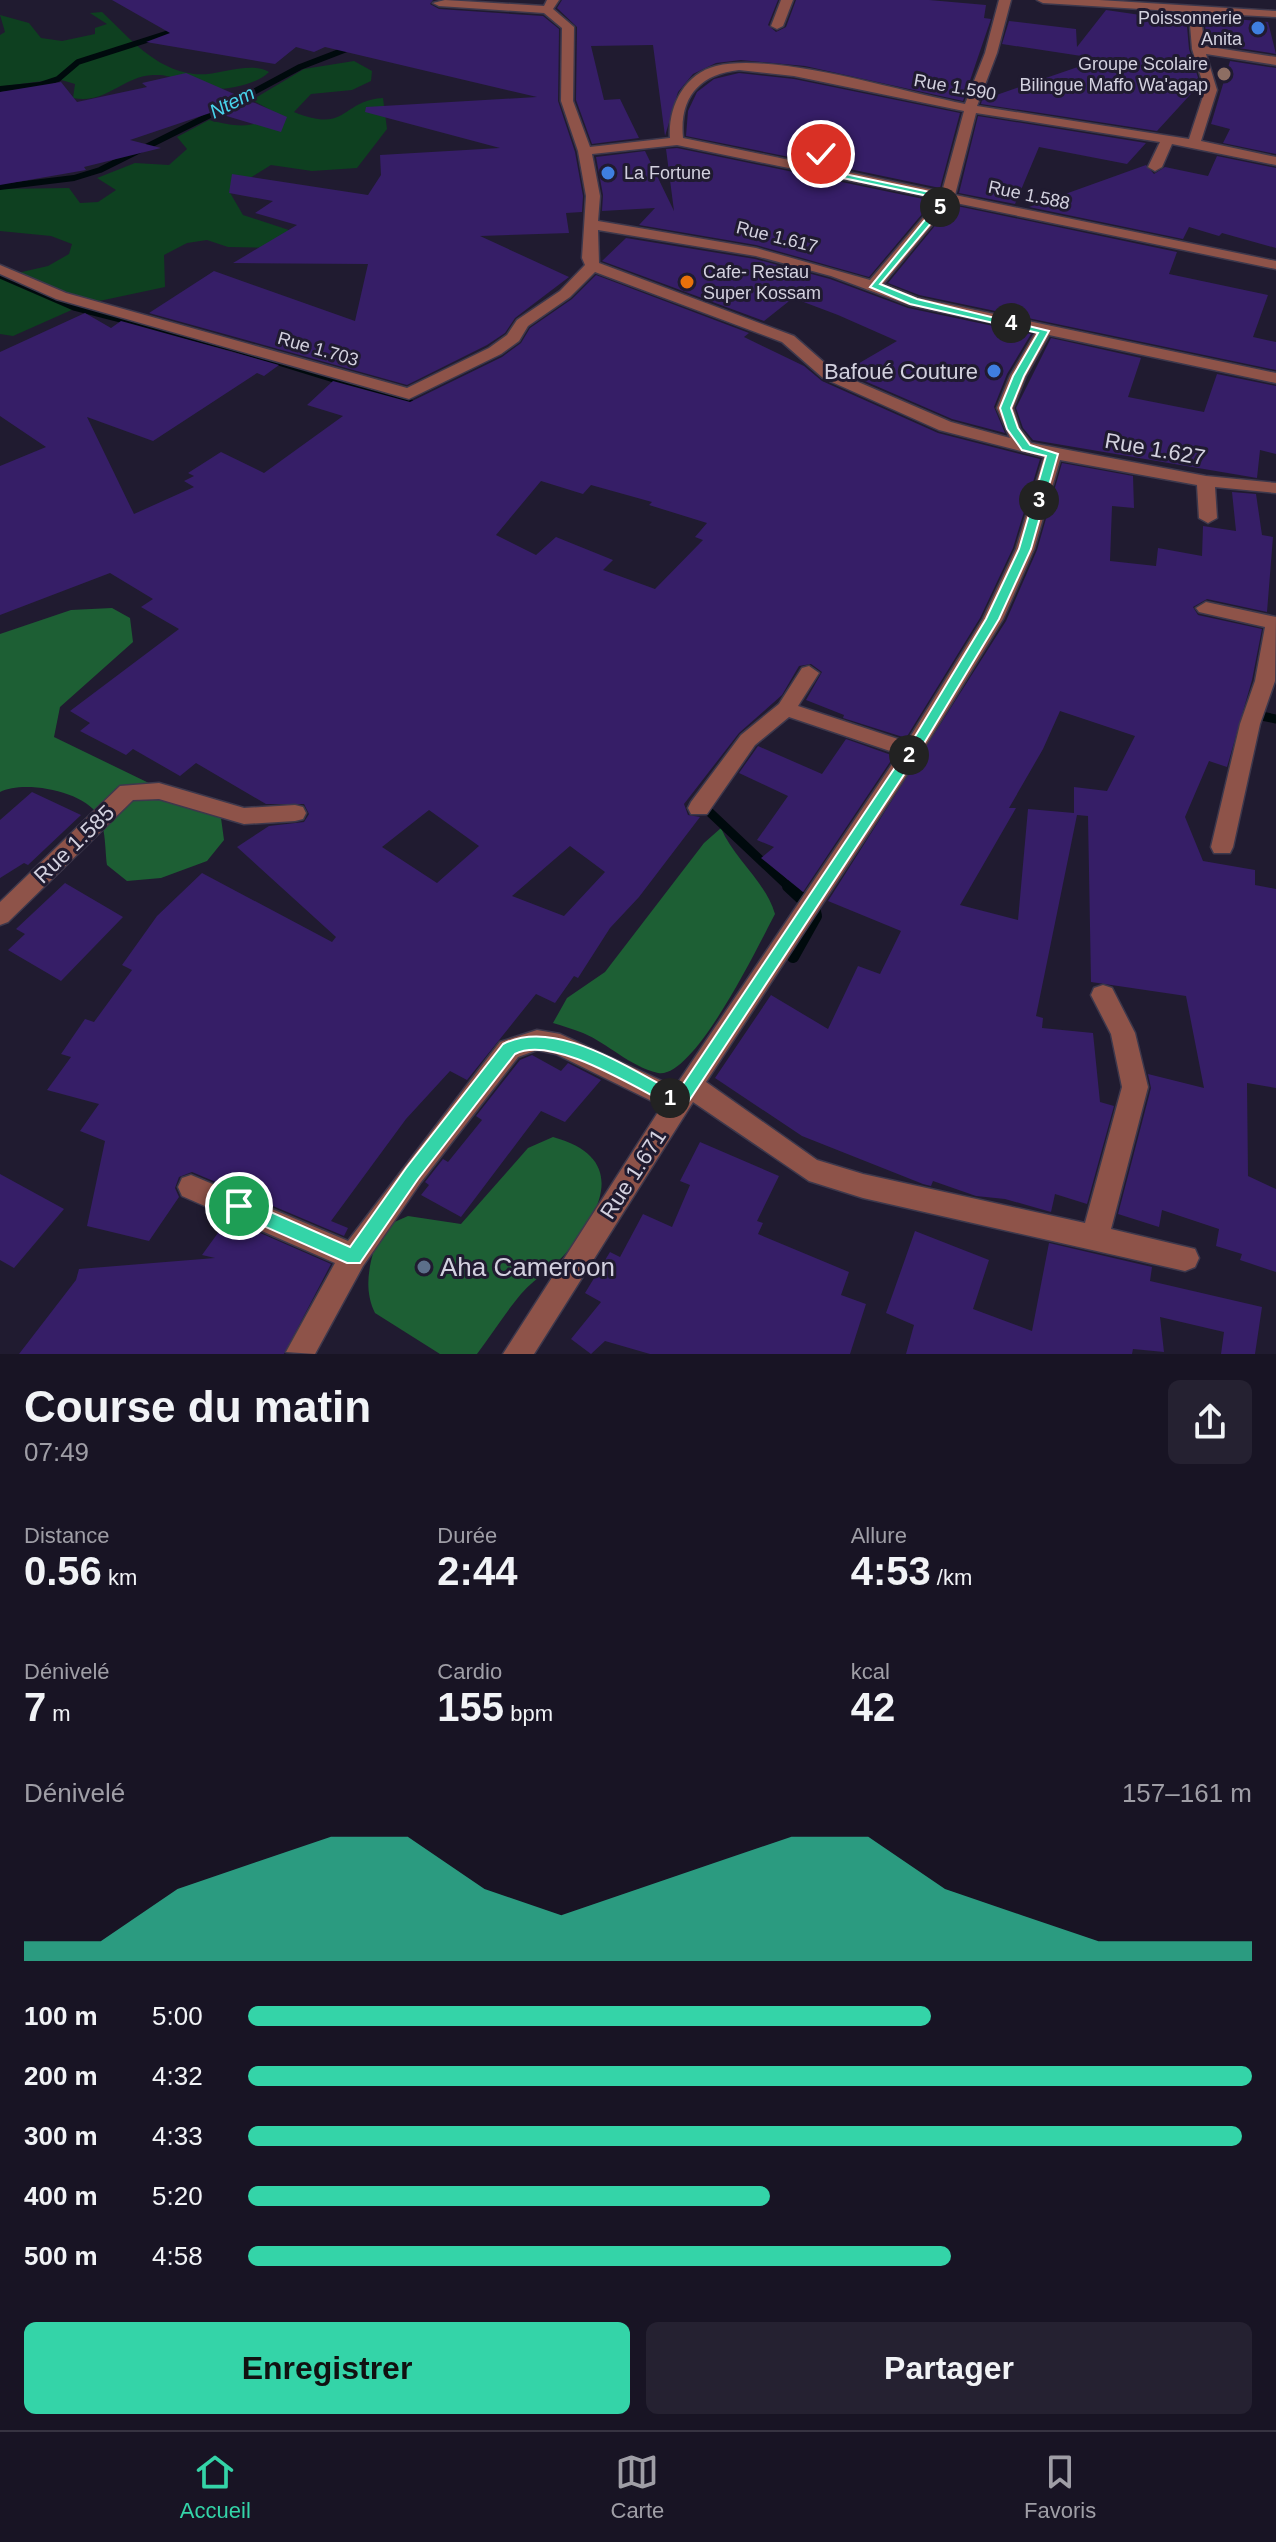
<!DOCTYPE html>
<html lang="fr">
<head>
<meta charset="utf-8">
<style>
	:root { --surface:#181424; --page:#252131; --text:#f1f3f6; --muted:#9f9ea6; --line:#363341; --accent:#34d4a8 }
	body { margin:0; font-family:Arial,sans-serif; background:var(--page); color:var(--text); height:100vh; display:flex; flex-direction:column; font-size:30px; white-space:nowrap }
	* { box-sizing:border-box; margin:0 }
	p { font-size:26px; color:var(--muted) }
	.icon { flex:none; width:44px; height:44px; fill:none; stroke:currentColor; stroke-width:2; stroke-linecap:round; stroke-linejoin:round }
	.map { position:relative; height:1354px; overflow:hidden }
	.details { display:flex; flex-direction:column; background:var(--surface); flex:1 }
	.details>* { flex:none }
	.pin { position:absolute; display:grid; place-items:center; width:68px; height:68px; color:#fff; margin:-34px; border:4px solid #fff; border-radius:50%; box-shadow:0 2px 8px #0007 }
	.km { position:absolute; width:40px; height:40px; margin:-20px; border-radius:50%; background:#222; color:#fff; font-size:22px; line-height:40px; text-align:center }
	.round { display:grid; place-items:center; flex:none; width:84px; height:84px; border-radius:12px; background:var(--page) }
	.summary { display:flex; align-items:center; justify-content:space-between; height:136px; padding:0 24px }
	h1 { font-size:44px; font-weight:600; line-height:60px }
	.metrics { display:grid; grid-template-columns:repeat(3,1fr); gap:12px; height:136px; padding:8px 24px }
	.metrics div { display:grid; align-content:center }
	.metrics b { font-size:40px; font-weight:600 }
	.metrics small { font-size:22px; font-weight:400 }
	.metrics p { font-size:22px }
	.chart { height:224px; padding:16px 24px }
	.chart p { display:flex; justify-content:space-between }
	.chart svg { width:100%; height:144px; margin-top:8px; fill:var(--accent); opacity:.7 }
	.cta { display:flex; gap:16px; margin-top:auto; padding:16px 24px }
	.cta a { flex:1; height:92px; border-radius:12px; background:var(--accent); color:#111; font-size:32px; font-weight:600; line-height:92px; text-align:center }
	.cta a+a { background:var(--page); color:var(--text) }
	ul { padding:0 24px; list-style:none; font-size:26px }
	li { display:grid; grid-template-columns:128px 96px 1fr; align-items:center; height:60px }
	li i { height:20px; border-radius:10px; background:var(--accent) }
	.tabs { display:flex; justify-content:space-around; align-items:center; height:112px; border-top:2px solid var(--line); background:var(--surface); font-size:22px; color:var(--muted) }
	.tabs a { display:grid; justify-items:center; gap:4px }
	.tabs .active { color:var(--accent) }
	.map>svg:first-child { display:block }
	.green { fill:#0e4020 }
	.forest { fill:#1d5f34 }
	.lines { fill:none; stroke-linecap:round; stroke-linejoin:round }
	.stream-far3 { stroke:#000a0d; stroke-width:6 }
	.stream-far2 { stroke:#000a0d; stroke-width:7 }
	.stream-far1 { stroke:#000a0d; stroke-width:9 }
	.stream { stroke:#000a0d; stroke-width:12 }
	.building { fill:#361e67; fill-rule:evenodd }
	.minor-casing { stroke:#3d384c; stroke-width:3 }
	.minor { fill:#8e5349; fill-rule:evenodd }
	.route { fill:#34d4a8; stroke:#fff; stroke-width:2 }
	.shop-dot { fill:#3f7fe0; stroke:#201b30; stroke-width:3 }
	.education-dot { fill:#8d6e63; stroke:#201b30; stroke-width:3 }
	.food-dot { fill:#e8710a; stroke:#201b30; stroke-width:3 }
	.service-dot { fill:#5c6f8a; stroke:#201b30; stroke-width:3 }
	.labels { text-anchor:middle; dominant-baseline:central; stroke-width:6; stroke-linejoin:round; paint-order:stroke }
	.far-poi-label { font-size:18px; fill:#d3d1df; stroke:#201b30; text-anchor:end }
	.far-street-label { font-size:18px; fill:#d3d1df; stroke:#201b30 }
	.far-water-label { font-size:20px; font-style:italic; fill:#48d3eb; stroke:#201b30 }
	.poi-label { font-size:22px; fill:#d3d1df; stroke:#201b30; text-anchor:end }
	.street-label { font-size:22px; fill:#d3d1df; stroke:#201b30 }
	.near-poi-label { font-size:26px; fill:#d3d1df; stroke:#201b30; text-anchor:start }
</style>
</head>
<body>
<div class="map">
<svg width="1276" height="1354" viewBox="0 0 1276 1354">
	<rect width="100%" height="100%" fill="#201b30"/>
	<g class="green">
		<path d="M 102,12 C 130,38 154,69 194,74 C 216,77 250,60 269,72 C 254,87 214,93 193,87 C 175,82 175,74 153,75 C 123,76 105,105 73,98 L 75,84 L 58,79 L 5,86 L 0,90 L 0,35 L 5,32 L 0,15 L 29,23 L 41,38 L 62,41 L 95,34 L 95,28 L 107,24 L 90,13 Z"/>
		<path d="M 354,61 L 372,71 L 371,81 L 352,90 L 311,94 L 294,112 C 348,134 340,101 383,98 L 387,129 L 357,168 L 312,171 L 271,165 L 229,191 L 243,215 L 298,233 L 285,248 L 228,247 L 207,240 L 187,243 L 164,255 L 165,287 L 85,304 L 13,336 L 0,334 L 0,277 L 48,266 L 69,254 L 72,244 L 51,236 L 0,231 L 0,189 L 69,188 L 80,203 L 98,202 L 116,190 L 97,178 L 135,163 L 169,165 L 187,149 L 177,137 L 209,120 C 234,126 254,131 274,112 L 252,100 L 304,69 Z"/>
	</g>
	<g class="forest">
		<path d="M 112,608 L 130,618 L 133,642 L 60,707 L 54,737 L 221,818 L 224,840 L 207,861 L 161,878 L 127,881 L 107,865 C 105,851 106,827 98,815 C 83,791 24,780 0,792 L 0,634 L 71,610 Z"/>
		<path d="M 721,828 C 734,859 766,882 775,914 C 759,944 694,1080 658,1073 C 629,1066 609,1044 583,1033 C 573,1029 563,1026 553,1023 L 567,998 L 605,972 L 704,843 Z"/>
		<path d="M 553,1137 C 627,1157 604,1210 566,1253 C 553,1268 534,1279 521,1294 C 505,1313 492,1334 477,1354 L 440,1354 L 375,1313 C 361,1285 372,1255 381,1228 L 408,1216 L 461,1224 L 528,1148 Z"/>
	</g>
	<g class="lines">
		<g class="stream-far3">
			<path d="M 0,89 L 40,85 L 58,79 L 78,62 L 178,30"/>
			<path d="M 235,102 L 300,67 L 352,47"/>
			<path d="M 0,187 L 74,178 L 100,170 L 222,109"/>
		</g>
		<path class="stream-far2" d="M 0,275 L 74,307 L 230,347 L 411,403"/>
		<g class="stream-far1">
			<path d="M 1252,714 L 1276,719"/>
			<path d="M 701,804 L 790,888"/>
		</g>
		<g class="stream">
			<path d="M 788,886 L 803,900"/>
			<path d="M 793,957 L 816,916 L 814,908"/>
		</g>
	</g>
	<g class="building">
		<path d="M 112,0 L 433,0 L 430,4 L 439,9 L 543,16 L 559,29 L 558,101 L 575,152 L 583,196 L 582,212 L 566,213 L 569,233 L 480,236 L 569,277 L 515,318 L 505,333 L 487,345 L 407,385 L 149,313 L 214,271 L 355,321 L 368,264 L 233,263 L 297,225 L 255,213 L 273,201 L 229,193 L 232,174 L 368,195 L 381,175 L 380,155 L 500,148 L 365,112 L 366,107 L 537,97 L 325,47 L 314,52 L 296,47 L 275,64 L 146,42 L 170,33 Z"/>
		<path d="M 562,0 L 778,0 L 768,25 L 776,32 L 786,27 L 796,0 L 929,0 L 986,5 L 984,18 L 991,19 L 963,101 L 805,66 L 741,60 L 716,63 L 693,74 L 678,92 L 665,136 L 653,45 L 591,46 L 604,100 L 620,99 L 639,138 L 592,144 L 576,100 L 577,27 L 557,8 Z"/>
		<path d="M 1106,10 L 1182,21 L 1177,14 L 1186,15 L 1189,49 L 1200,84 L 1157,131 L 981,104 L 982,100 L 1101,59 L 1002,44 L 1009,21 L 1076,29 L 1077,47 Z"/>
		<path d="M 1204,16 L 1268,22 L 1276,54 L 1207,43 Z"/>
		<path d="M 1230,61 L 1276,68 L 1276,154 L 1223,143 L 1230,129 L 1211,124 Z"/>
		<path d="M 186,73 L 287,117 L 281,132 L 213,112 L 130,140 L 161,148 L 84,167 L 86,170 L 0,185 L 0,92 L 61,82 L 77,102 L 147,87 L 142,83 Z"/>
		<path d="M 739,73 L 794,79 L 960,113 L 940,188 L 840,167 L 835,156 L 811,139 L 799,145 L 814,162 L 686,136 L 688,111 L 697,92 L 714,79 Z"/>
		<path d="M 978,116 L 1146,143 L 1127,164 L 1039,147 L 1015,204 L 959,193 Z"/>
		<path d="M 677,148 L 933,201 L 869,277 L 756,245 L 639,225 L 655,208 L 602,211 L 603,195 L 596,157 L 645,151 L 674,211 L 666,149 Z"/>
		<path d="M 1217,156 L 1276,168 L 1276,248 L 1222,233 L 1219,236 L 1189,227 L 1183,239 L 1029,207 L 1146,165 L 1154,174 L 1165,167 L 1208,176 Z"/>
		<path d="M 952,205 L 1177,252 L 1169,274 L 1268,295 L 1253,337 L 1276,342 L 1276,370 L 919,295 L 888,283 Z"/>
		<path d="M 626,238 L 755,259 L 830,279 L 908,308 L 1031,334 L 1007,374 L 994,407 L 1005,433 L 952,419 L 844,372 L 897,341 L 838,315 L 793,298 L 764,321 L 602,261 Z"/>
		<path d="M 596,275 L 749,333 L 744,337 L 804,366 L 822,381 L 938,433 L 1040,459 L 1013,548 L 980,618 L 906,738 L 843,718 L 844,715 L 806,700 L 822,672 L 811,664 L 799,666 L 782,695 L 739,733 L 684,804 L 688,815 L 700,817 L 639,897 L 610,928 L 578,978 L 574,976 L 555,1003 L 536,994 L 467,1080 L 450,1071 L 406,1119 L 331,1221 L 348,1228 L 344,1236 L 192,1172 L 179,1177 L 175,1188 L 179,1197 L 149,1241 L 87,1226 L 105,1141 L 80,1131 L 99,1104 L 47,1090 L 71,1057 L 61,1054 L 85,1019 L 94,1022 L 132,970 L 122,965 L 157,916 L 202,873 L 332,942 L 336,937 L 237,847 L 269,826 L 304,822 L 309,814 L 304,804 L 266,804 L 196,763 L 180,776 L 133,749 L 126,755 L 80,731 L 90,723 L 70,711 L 179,629 L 141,607 L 153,599 L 110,573 L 0,615 L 0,466 L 46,447 L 0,416 L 0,352 L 85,313 L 111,328 L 121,321 L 132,324 L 279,365 L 264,376 L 257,373 L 153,441 L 87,417 L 134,514 L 194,487 L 184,481 L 194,476 L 188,473 L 221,452 L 264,473 L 343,416 L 307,405 L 333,381 L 410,402 L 502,357 L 521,343 L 530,328 L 572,299 ZM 541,481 L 583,494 L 591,485 L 652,502 L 649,505 L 707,523 L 695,537 L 703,540 L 655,589 L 603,570 L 613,560 L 556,537 L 536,555 L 496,535 ZM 429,810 L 479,846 L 437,883 L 382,847 ZM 570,846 L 605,872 L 564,916 L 512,896 Z"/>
		<path d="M 1051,338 L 1141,358 L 1128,397 L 1204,412 L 1217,374 L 1276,386 L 1276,454 L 1260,450 L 1257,478 L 1033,440 L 1023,428 L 1016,408 Z"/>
		<path d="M 1062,463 L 1133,476 L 1134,508 L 1112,506 L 1110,561 L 1156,566 L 1158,548 L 1202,556 L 1203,526 L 1236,531 L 1232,492 L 1256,494 L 1262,535 L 1273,537 L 1267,612 L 1207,599 L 1193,607 L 1198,615 L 1262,629 L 1252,680 L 1227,767 L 1209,761 L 1185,817 L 1203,861 L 1255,870 L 1255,885 L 1276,889 L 1276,1088 L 1247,1083 L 1248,1176 L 1276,1189 L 1276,1272 L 1240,1260 L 1242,1254 L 1216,1246 L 1219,1229 L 1162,1210 L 1159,1227 L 1118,1214 L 1151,1088 L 1148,1074 L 1204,1088 L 1186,996 L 1091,982 L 1088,816 L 1077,815 L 1036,1016 L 1043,1018 L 1042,1028 L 1093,1033 L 1100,1102 L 1114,1106 L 1087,1204 L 1055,1194 L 1051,1212 L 1005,1199 L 976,1196 L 933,1181 L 931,1186 L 923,1184 L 802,1136 L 715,1078 L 771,995 L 828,1029 L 858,966 L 880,974 L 901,931 L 828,901 L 1006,621 L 1037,550 ZM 1060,711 L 1135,736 L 1107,791 L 1074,787 L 1074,813 L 1028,809 L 1018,920 L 960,905 L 1016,808 L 1009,808 L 1043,749 Z"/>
		<path d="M 846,739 L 894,756 L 803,892 L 761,858 L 774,847 L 757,840 L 788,796 L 739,773 L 758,746 L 822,774 Z"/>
		<path d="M 32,792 L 81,815 L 28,865 L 24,863 L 0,878 L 0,820 Z"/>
		<path d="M 65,883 L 123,917 L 61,981 L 8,950 L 25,934 L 16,929 Z"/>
		<path d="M 532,1055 L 561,1071 L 568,1063 L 601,1080 L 565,1122 L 541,1111 L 461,1217 L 421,1195 L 429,1185 L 425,1182 L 443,1159 L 448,1162 L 482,1120 L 476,1116 L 520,1060 Z"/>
		<path d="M 700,1142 L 779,1176 L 757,1221 L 763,1223 L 758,1234 L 849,1272 L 841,1295 L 866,1304 L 850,1354 L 650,1354 L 605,1341 L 591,1354 L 571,1339 L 601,1302 L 585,1293 L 610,1252 L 620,1257 L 643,1214 L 672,1227 L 690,1185 L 680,1181 Z"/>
		<path d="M 0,1174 L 64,1209 L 14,1268 L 0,1260 Z"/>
		<path d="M 228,1219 L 331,1264 L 284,1354 L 19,1354 L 76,1280 L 79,1269 L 215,1258 L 202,1255 Z"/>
		<path d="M 915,1231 L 989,1260 L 973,1309 L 1032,1331 L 1049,1243 L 1152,1267 L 1150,1281 L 1262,1307 L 1255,1354 L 1221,1354 L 1224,1332 L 1160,1317 L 1164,1352 L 1133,1349 L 1132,1354 L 906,1354 L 914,1325 L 886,1313 Z"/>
	</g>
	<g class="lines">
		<g class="minor-casing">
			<g id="minor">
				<path d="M 445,0 L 544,6 L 547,0 L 559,0 L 553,9 L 574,27 L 573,101 L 590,147 L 670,138 C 668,107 684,74 716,66 C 776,52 901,92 965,104 L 985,53 L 999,0 L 1011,0 L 997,53 L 977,106 L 1189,139 L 1205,90 L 1192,49 L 1189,12 L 1043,3 L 1037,0 L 1099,0 L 1276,11 L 1276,17 L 1201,13 L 1204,46 L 1276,57 L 1276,65 L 1206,54 L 1217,90 L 1201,141 L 1276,157 L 1276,165 L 1172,144 L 1162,167 L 1155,171 L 1148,167 L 1160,142 L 976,113 L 955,195 L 1276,261 L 1276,269 L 951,202 L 883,284 L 918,298 L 1276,373 L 1276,383 L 1049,335 L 1026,376 L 1013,408 L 1020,429 L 1031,443 L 1206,476 L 1276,483 L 1276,493 L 1215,487 L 1217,518 L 1208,523 L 1199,518 L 1197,485 L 1060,460 L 1034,549 L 1003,619 L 919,756 L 706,1082 L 817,1160 L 863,1174 L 1085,1223 L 1122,1087 L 1111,1034 L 1091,995 L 1094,988 L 1103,985 L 1112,988 L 1135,1033 L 1148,1087 L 1111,1229 L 1195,1249 L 1199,1258 L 1195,1267 L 1185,1271 L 863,1198 L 809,1181 L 693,1102 L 534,1354 L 503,1354 L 662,1106 L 556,1054 L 537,1050 L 518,1057 L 421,1182 L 363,1266 L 315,1354 L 286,1352 L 335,1263 L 182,1196 L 178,1187 L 182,1178 L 191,1175 L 348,1241 L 500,1042 L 537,1030 L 560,1034 L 675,1087 L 899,754 L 789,717 L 755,745 L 707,814 L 691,814 L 688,808 L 691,802 L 741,735 L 779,704 L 802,668 L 809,666 L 819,673 L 798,706 L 907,742 L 983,619 L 1016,549 L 1044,457 L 939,430 L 823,378 L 782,342 L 595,272 L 570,297 L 528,326 L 519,341 L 501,354 L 409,399 L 56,299 L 0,274 L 0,265 L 66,293 L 407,388 L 489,348 L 507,335 L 517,320 L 560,291 L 585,265 L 582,258 L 586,196 L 578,151 L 561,101 L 562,28 L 544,13 L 439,6 L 433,3 ZM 739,70 L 794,76 L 964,111 L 942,192 L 838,170 L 833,158 L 809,141 L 802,145 L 823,167 L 683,138 C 679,97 700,74 739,70 ZM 677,145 L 939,199 L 870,280 L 756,248 L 598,221 L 600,196 L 592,154 ZM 598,230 L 756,256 L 831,276 L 909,305 L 1036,332 L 1010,376 L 997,408 L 1010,438 L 951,422 L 835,372 L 794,336 L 599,263 Z"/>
				<path d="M 781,0 L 793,0 L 783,26 L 777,29 L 771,26 Z"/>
				<path d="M 1206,602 L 1276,617 L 1275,681 L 1260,724 L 1233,847 L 1230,853 L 1214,853 L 1211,847 L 1240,724 L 1255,681 L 1265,627 L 1199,612 L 1196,608 Z"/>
				<path d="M 159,783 L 244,808 L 295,805 L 303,807 L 306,813 L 303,819 L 295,821 L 244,824 L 159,799 L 133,800 L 8,922 L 0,925 L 0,902 L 120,786 Z"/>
			</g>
		</g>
		<use href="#minor" class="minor"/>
	</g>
	<path class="route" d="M 818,153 L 831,159 L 835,172 L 953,197 L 880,284 L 917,299 L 1049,331 L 1024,376 L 1011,408 L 1018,428 L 1030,445 L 1058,454 L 1031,549 L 999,619 L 917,755 L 685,1107 L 674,1107 C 637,1089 553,1034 515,1054 L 418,1179 L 360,1263 L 347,1263 L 232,1212 L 230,1206 L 239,1198 L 350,1247 L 406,1168 L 503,1044 C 556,1017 628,1069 677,1093 L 908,748 L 986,619 L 1019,549 L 1046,456 L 1022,450 L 1007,429 L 1000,408 L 1013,376 L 1038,333 L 910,304 L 870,287 L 942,199 L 829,175 Z"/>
	<g class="shop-dot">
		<circle cx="1258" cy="28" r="8"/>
		<circle cx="608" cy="173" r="8"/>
		<circle cx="994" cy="371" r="8"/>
	</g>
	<circle class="education-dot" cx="1224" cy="74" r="8"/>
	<circle class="food-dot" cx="687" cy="282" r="8"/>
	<circle class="service-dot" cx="424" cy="1267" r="8"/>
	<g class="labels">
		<g class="far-poi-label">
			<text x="1242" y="18">Poissonnerie<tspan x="1242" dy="21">Anita</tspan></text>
			<text x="1208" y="64">Groupe Scolaire<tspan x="1208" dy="21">Bilingue Maffo Wa'agap</tspan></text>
			<text x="624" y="173" text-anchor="start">La Fortune</text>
			<text x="703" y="272" text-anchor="start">Cafe- Restau<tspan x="703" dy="21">Super Kossam</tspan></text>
		</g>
		<g class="far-street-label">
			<text transform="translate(955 87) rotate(10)">Rue 1.590</text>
			<text transform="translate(1029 195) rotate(12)">Rue 1.588</text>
			<text transform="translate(777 237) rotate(14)">Rue 1.617</text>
			<text transform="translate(318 349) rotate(16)">Rue 1.703</text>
		</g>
		<g class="far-water-label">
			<text transform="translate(232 102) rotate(-27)">Ntem</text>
		</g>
		<g class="poi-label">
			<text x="978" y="371">Bafoué Couture</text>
		</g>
		<g class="street-label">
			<text transform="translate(1155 449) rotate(10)">Rue 1.627</text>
			<text transform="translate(74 844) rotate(-44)">Rue 1.585</text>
			<text transform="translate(633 1174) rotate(-57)">Rue 1.671</text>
		</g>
		<g class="near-poi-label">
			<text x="440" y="1267">Aha Cameroon</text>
		</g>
	</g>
</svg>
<div class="pin" style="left:239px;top:1206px;background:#1e9e55"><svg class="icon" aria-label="arrive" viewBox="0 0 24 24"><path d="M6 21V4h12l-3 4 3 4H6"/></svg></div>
<div class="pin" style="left:821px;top:154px;background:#d93025"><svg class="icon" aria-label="check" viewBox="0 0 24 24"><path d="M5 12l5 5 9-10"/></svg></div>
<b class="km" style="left:670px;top:1098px">1</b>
<b class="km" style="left:909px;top:755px">2</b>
<b class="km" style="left:1039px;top:500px">3</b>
<b class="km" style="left:1011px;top:323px">4</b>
<b class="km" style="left:940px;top:207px">5</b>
</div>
<section class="details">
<div class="summary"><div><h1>Course du matin</h1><p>07:49</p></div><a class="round"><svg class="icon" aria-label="share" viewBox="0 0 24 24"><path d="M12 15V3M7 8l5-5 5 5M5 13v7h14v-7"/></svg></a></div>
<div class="metrics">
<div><p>Distance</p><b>0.56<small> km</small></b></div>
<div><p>Durée</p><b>2:44</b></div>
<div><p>Allure</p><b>4:53<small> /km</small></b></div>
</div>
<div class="metrics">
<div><p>Dénivelé</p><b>7<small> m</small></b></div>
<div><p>Cardio</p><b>155<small> bpm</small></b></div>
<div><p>kcal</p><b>42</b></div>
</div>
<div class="chart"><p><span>Dénivelé</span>157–161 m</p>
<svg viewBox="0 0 160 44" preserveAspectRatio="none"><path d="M0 44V38L10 38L20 22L30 14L40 6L50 6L60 22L70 30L80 22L90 14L100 6L110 6L120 22L130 30L140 38L150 38L160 38V44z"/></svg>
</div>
<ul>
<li><b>100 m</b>5:00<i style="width:68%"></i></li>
<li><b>200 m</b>4:32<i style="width:100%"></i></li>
<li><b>300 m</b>4:33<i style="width:99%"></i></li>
<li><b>400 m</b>5:20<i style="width:52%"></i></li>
<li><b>500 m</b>4:58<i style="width:70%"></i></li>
</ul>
<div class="cta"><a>Enregistrer</a><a>Partager</a></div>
</section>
<nav class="tabs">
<a class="active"><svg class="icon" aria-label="home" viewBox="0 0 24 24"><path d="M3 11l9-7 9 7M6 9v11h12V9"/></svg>Accueil</a>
<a><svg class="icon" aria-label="map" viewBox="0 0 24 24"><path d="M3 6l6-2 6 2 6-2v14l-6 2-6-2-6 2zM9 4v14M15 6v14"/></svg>Carte</a>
<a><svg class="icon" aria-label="saved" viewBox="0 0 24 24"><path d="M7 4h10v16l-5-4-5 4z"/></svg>Favoris</a>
</nav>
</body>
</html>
